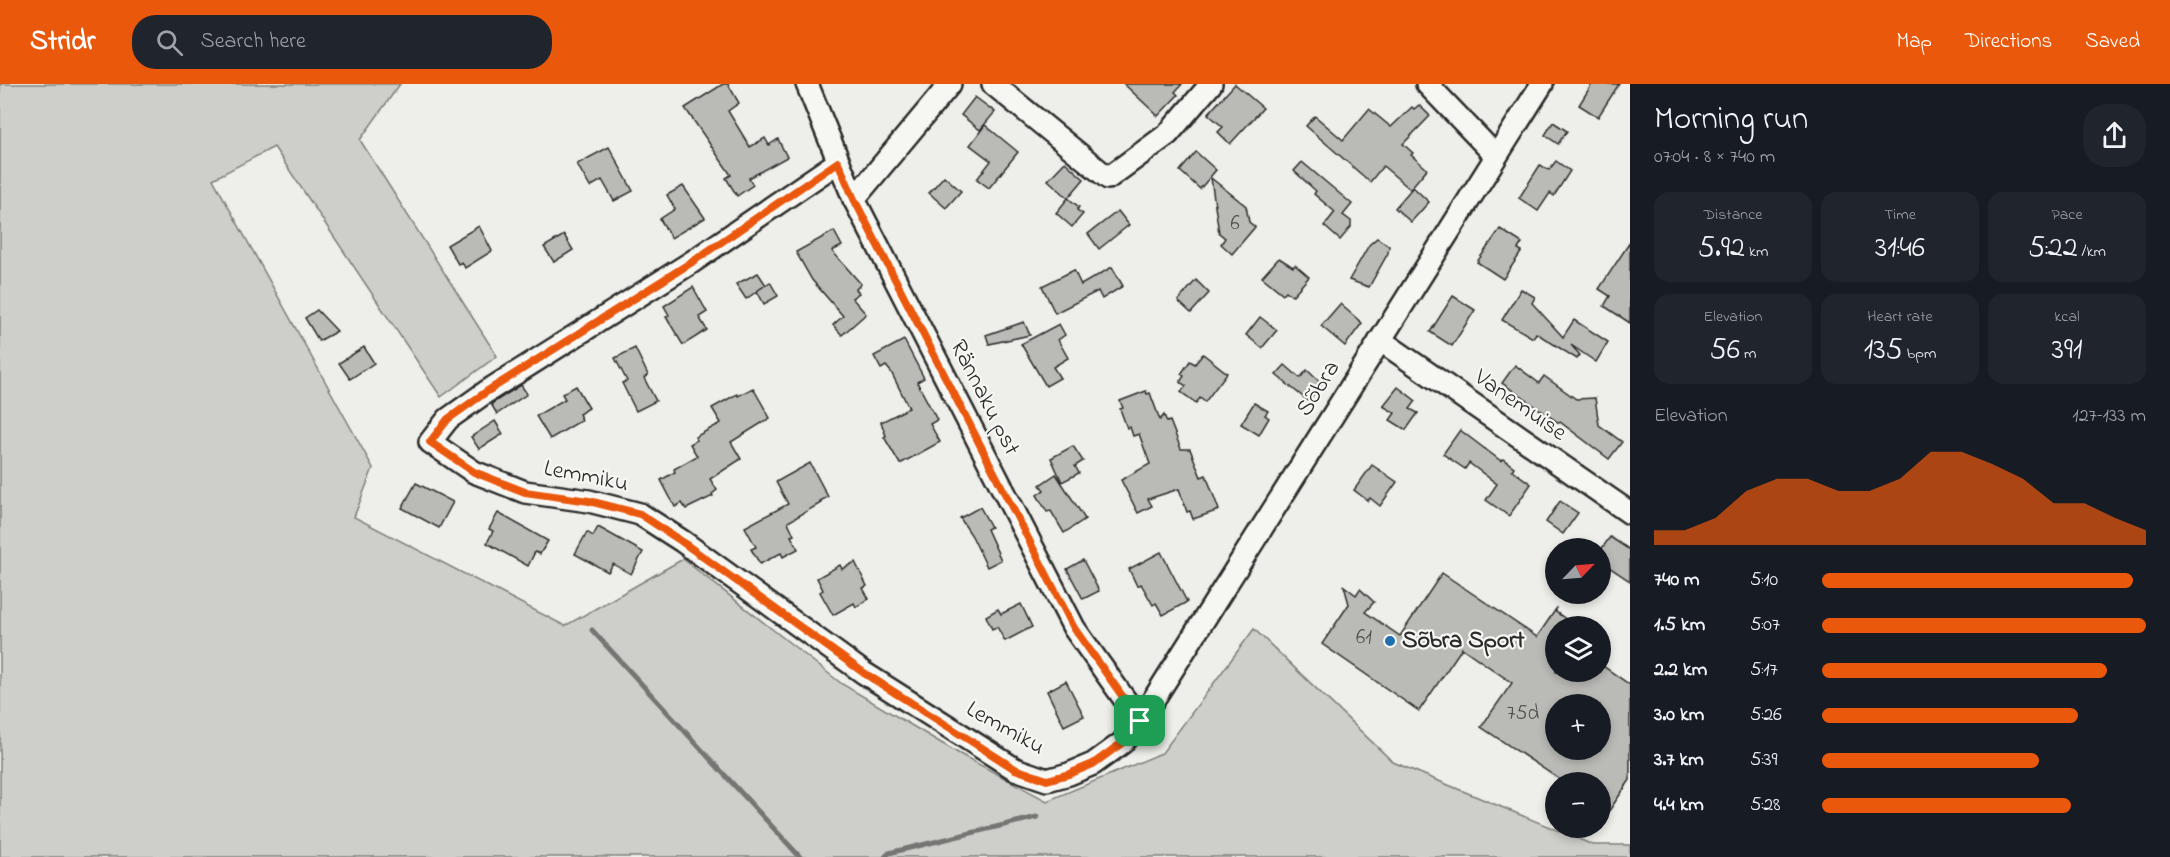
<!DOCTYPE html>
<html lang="en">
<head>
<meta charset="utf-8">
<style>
	:root { --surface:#171b24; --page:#20242c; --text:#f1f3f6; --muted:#9ea1a6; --accent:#ea580c }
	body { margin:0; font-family:"Indie Flower",sans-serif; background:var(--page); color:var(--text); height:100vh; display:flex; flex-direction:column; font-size:22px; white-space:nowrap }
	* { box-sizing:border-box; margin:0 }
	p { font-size:20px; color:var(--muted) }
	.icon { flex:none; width:33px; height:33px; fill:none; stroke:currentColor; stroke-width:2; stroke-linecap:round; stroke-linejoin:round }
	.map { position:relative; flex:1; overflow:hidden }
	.side { display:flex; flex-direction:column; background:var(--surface); width:540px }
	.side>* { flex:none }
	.needle { width:39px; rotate:65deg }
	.buttons { position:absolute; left:1545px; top:454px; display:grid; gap:12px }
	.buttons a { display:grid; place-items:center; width:66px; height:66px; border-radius:50%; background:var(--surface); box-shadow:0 3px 9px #0003; font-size:30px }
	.pin { position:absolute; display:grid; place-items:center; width:51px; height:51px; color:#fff; margin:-26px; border-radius:12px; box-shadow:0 3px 9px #0006 }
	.round { display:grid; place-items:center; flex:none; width:63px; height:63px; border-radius:24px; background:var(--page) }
	.summary { display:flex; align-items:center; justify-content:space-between; height:102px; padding:0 24px }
	h1 { font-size:33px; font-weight:600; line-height:45px }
	.figures { display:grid; grid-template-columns:repeat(3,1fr); gap:9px; height:102px; padding:6px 24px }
	.figures div { display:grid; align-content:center; border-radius:15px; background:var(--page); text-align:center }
	.figures b { font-size:30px; font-weight:600 }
	.figures small { font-size:16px; font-weight:400 }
	.figures p { font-size:16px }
	.chart { height:168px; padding:12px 24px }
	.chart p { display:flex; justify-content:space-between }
	.chart svg { width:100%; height:108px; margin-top:6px; fill:var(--accent); opacity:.7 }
	ul { padding:0 24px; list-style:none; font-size:20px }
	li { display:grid; grid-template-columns:96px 72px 1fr; align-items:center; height:45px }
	li i { height:15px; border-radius:8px; background:var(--accent) }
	header { display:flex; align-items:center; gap:36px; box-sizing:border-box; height:84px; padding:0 30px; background:var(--accent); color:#fff }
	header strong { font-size:28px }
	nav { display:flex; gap:33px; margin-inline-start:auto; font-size:21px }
	.search { width:420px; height:54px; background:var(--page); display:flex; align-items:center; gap:15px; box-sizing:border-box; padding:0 21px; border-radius:24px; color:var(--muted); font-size:22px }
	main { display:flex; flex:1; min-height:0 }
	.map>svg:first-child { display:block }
	.green { fill:#cececa; stroke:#7c7c7a; stroke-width:1.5 }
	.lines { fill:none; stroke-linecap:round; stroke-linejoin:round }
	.stream { stroke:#757573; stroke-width:5 }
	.building { fill:#babab7; stroke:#2b2b2b; stroke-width:1.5; fill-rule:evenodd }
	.street-casing { stroke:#2b2b2b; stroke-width:26 }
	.street { stroke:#f6f6f2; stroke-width:21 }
	.route-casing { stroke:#fff; stroke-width:12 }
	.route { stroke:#ea580c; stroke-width:8 }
	.poi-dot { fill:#1f6fb2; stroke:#f6f6f2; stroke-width:2 }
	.labels { text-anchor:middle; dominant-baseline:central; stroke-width:4.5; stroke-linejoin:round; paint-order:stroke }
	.number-label { font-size:21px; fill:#4f4f4e }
	.street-label { font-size:24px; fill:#2b2b2b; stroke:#f6f6f2 }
	.poi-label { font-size:24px; font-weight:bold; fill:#2b2b2b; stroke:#f6f6f2; text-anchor:start }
</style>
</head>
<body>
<header>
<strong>Stridr</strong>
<div class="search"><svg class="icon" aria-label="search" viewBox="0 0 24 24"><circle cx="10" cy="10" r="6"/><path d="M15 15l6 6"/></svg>Search here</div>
<nav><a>Map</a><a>Directions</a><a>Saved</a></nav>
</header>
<main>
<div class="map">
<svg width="1630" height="773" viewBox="0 0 1630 773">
	<rect width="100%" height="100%" fill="#eeeeea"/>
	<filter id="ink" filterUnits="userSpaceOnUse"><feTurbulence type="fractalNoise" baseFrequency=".0167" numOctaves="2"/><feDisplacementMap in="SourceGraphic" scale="12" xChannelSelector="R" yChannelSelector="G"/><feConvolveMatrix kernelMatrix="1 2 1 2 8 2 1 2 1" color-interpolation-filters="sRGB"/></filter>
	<g filter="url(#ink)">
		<path class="green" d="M 0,0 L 400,0 L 360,56 L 497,272 L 441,313 L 274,63 L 213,95 L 373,384 L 354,433 L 565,542 L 683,475 L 842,600 L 958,669 L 1047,717 L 1162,669 L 1254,545 L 1393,678 L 1593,761 L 1630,761 L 1630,773 L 0,773 Z"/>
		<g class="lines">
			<g class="stream">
				<path d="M 592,546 L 800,773"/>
				<path d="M 885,773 L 889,769 L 1037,733"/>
			</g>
		</g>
		<g class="building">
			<path d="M 723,0 L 728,0 L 739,19 L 728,27 L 750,63 L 765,54 L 769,61 L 778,55 L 787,73 L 749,94 L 753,101 L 737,112 L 726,94 L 731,91 L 685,24 Z"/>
			<path d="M 1124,0 L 1182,0 L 1175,8 L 1178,11 L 1158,32 Z"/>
			<path d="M 1235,0 L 1263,24 L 1230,60 L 1218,48 L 1223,43 L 1208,30 Z"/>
			<path d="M 1592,0 L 1619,0 L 1598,33 L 1579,21 Z"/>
			<path d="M 975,13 L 995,28 L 980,46 L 961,31 Z"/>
			<path d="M 1419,21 L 1430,32 L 1403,60 L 1413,69 L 1411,71 L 1427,85 L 1410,105 L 1383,82 L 1370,98 L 1306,42 L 1315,32 L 1343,56 L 1369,25 L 1391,43 L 1412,23 L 1414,25 Z"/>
			<path d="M 1553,38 L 1567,47 L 1558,60 L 1545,51 Z"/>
			<path d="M 985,41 L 1018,68 L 989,104 L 977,95 L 991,77 L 970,61 Z"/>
			<path d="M 609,63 L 633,107 L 614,117 L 602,96 L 590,103 L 577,80 Z"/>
			<path d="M 1196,68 L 1216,86 L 1200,105 L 1180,87 Z"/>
			<path d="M 1556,77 L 1570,87 L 1554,112 L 1550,109 L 1538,127 L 1519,114 L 1540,81 L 1549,86 Z"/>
			<path d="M 1065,78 L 1084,95 L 1068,114 L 1048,96 Z"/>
			<path d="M 1302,78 L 1352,120 L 1343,131 L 1351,137 L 1351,143 L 1340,156 L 1324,142 L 1335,128 L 1314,110 L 1316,107 L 1294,87 Z"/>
			<path d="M 944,92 L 961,107 L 946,124 L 929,109 Z"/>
			<path d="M 1211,94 L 1246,122 L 1249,138 L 1255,143 L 1232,170 L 1221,160 L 1225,154 L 1219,149 Z"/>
			<path d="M 683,102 L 705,134 L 671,154 L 660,135 L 675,125 L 667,111 Z"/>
			<path d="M 1413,103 L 1429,118 L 1411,138 L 1395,124 Z"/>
			<path d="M 1068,114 L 1079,123 L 1077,126 L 1083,130 L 1072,143 L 1056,129 Z"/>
			<path d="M 1118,127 L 1129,141 L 1099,165 L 1088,150 Z"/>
			<path d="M 479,142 L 492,167 L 465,184 L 462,178 L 458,180 L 447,161 Z"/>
			<path d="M 1500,145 L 1522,159 L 1518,165 L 1522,167 L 1503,195 L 1477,178 Z"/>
			<path d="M 834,147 L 842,162 L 832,167 L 861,200 L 856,205 L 859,209 L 852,214 L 866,230 L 842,251 L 833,241 L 843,232 L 812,196 L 796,168 Z"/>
			<path d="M 564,151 L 573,166 L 554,178 L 544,163 Z"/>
			<path d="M 1377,154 L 1389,162 L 1388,169 L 1369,203 L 1349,196 L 1369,161 Z"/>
			<path d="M 1630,158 L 1630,239 L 1604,222 L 1610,212 L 1599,205 Z"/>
			<path d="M 1279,174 L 1293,183 L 1295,181 L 1309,193 L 1292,212 L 1286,207 L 1283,210 L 1262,193 Z"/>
			<path d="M 1112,183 L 1123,202 L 1102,215 L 1098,207 L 1055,229 L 1042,202 L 1074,186 L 1081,201 Z"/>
			<path d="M 758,189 L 766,201 L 746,215 L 736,200 Z"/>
			<path d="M 1196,196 L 1209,209 L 1191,229 L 1178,217 Z"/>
			<path d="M 770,198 L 778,212 L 764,220 L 757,207 Z"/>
			<path d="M 693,203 L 707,228 L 699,233 L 707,246 L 683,261 L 666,233 L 669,231 L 664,222 Z"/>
			<path d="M 1521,205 L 1535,213 L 1532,219 L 1563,253 L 1574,236 L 1608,258 L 1596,278 L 1571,261 L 1580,271 L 1577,275 L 1536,249 L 1533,254 L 1502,236 Z"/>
			<path d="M 1453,212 L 1475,226 L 1452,262 L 1430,248 Z"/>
			<path d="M 1340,220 L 1362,239 L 1345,262 L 1321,242 Z"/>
			<path d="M 317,226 L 337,247 L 319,257 L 305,234 Z"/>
			<path d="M 1260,233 L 1277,246 L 1262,264 L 1246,251 Z"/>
			<path d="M 1024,238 L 1030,251 L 989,260 L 986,251 Z"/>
			<path d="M 1059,240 L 1065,251 L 1058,256 L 1068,274 L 1053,283 L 1060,294 L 1046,302 L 1021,260 Z"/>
			<path d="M 904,256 L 924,294 L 917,298 L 937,336 L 930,340 L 940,358 L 900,380 L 884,353 L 886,352 L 881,338 L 909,324 L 891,288 L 886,282 L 881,285 L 874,272 Z"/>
			<path d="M 364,263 L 374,279 L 350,295 L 339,279 Z"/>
			<path d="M 635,264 L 648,291 L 644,294 L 656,317 L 636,327 L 622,299 L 627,297 L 615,274 Z"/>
			<path d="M 1203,270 L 1227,289 L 1205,318 L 1200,314 L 1196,319 L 1181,308 L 1186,302 L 1180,298 L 1184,292 L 1181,290 L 1190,277 L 1195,280 Z"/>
			<path d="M 1285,281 L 1300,294 L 1307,286 L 1322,300 L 1308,317 L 1276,291 Z"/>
			<path d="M 1515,281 L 1539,299 L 1544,292 L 1576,315 L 1595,314 L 1599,341 L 1622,358 L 1609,375 L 1560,338 L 1559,339 L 1502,299 Z"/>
			<path d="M 521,301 L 527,310 L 497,330 L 491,320 Z"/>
			<path d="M 576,302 L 589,324 L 579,330 L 582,336 L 550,355 L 536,332 L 565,315 L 562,310 Z"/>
			<path d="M 1398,303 L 1416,317 L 1410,325 L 1418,329 L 1406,346 L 1390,336 L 1395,329 L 1383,322 Z"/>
			<path d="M 753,304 L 770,334 L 731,358 L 741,375 L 710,395 L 717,406 L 712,410 L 713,412 L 686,425 L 682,419 L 675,423 L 661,396 L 675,388 L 674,385 L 697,372 L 690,360 L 697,356 L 695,353 L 721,339 L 712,324 L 737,310 L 738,312 Z"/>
			<path d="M 1146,307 L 1147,310 L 1150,309 L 1160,336 L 1164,331 L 1167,338 L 1170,337 L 1181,365 L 1190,365 L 1201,393 L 1206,391 L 1219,426 L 1193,435 L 1190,427 L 1187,428 L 1179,405 L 1148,415 L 1152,422 L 1138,429 L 1121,396 L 1150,380 L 1139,350 L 1133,352 L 1130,343 L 1127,344 L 1120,325 L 1123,324 L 1120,317 Z"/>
			<path d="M 1254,319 L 1268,327 L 1265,331 L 1269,334 L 1259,351 L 1241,340 Z"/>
			<path d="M 495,337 L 503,350 L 479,365 L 471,353 Z"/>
			<path d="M 1460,346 L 1501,377 L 1503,375 L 1514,383 L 1512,386 L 1531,400 L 1509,432 L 1486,416 L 1497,400 L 1469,379 L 1465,385 L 1443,370 Z"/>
			<path d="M 1073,362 L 1083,377 L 1075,382 L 1079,389 L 1062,398 L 1051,374 Z"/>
			<path d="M 810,379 L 828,413 L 820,417 L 821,419 L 788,438 L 794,451 L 791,452 L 798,465 L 783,473 L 781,469 L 760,480 L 751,465 L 756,463 L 745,443 L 788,420 L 776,398 Z"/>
			<path d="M 1372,381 L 1397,398 L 1380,422 L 1370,414 L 1368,417 L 1354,406 Z"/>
			<path d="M 1056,390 L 1085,435 L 1064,449 L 1051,427 L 1047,428 L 1037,411 L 1044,406 L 1040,401 Z"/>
			<path d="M 416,399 L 453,418 L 439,444 L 402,424 Z"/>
			<path d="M 1560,417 L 1578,429 L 1563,450 L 1546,438 Z"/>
			<path d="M 980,423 L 991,443 L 987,445 L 1001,476 L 987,483 L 972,452 L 960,434 Z"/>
			<path d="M 498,429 L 548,457 L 540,470 L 535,468 L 528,482 L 487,459 L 493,447 L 489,445 Z"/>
			<path d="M 598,443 L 643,468 L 631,490 L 613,480 L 608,488 L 575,470 L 587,448 L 593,452 Z"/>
			<path d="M 1610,453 L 1630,466 L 1630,497 L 1600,477 L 1600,467 Z"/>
			<path d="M 1161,468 L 1187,518 L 1163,531 L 1156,519 L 1153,521 L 1141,500 L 1137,502 L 1129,485 Z"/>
			<path d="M 1083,476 L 1099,507 L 1083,515 L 1067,485 Z"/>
			<path d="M 855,478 L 867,502 L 863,504 L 869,515 L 856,523 L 854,519 L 833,531 L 820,508 L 823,506 L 817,494 L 840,481 L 842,485 Z"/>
			<path d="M 1442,489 L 1537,553 L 1556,525 L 1556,528 L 1577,543 L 1556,543 L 1556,588 L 1600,588 L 1600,580 L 1630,601 L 1630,696 L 1600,740 L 1600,699 L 1565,699 L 1481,643 L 1512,599 L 1462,564 L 1419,627 L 1322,560 L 1349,520 L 1344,502 L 1356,511 L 1360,505 L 1374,518 L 1365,528 L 1400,552 ZM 1556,621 L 1600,621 L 1600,666 L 1556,666 Z"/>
			<path d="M 1021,520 L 1032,543 L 1005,557 L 997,543 L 992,545 L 986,532 L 998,525 L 1001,530 Z"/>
			<path d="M 1066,597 L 1084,632 L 1064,642 L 1047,607 Z"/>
		</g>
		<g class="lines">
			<g class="street-casing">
				<g id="street">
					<path d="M 807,0 L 854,115 L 1074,544 L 1140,637"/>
					<path d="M 993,0 L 1108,94 L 1168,50 L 1211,0"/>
					<path d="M 1427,0 L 1496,72"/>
					<path d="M 838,78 L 692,178 L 486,308 L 448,335 L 430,358 L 474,388 L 525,408 L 589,417 L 640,430 L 682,457 L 864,589 L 1015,685 L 1047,696 L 1069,690 L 1093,680 L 1122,659 L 1140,637 L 1542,0"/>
					<path d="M 854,115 L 950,0"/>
					<path d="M 1380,256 L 1630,429"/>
				</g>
			</g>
			<use href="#street" class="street"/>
		</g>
	</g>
	<g class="lines" filter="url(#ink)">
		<g class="route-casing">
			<path id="route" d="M 838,78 L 854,115 L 1074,544 L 1140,637 L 1122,659 L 1093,680 L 1069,690 L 1047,696 L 1015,685 L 864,589 L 681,457 L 640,430 L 589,417 L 525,408 L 474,388 L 430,358 L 448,335 L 486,308 L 692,178 Z"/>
		</g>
		<use href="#route" class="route"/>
	</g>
	<circle class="poi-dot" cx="1390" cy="557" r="6"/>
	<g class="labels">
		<g class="number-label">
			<text x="1235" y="140">6</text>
			<text x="1364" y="554">61</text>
			<text x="1523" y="630">75d</text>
		</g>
		<g class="street-label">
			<text transform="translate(1319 305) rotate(-58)">Sõbra</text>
			<text transform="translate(984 314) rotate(63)">Rännaku pst</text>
			<text transform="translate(1520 322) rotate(35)">Vanemuise</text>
			<text transform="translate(586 393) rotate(11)">Lemmiku</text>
			<text transform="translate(1005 645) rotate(29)">Lemmiku</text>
		</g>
		<g class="poi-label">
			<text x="1402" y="557">Sõbra Sport</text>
		</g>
	</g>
</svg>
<div class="buttons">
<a><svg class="needle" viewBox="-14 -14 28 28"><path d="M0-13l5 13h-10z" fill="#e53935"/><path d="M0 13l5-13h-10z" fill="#9ea1a6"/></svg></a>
<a><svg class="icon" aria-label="layers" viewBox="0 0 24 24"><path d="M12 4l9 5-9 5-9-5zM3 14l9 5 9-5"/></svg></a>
<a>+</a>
<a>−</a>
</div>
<div class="pin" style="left:1140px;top:637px;background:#1e9e55"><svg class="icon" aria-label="arrive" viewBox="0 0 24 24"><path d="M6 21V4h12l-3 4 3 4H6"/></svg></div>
</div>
<section class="side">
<div class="summary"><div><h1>Morning run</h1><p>07:04 · 8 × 740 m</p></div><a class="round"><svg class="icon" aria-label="share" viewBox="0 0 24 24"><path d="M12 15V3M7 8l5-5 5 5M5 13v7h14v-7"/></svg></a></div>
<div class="figures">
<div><p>Distance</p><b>5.92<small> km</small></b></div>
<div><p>Time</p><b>31:46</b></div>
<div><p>Pace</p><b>5:22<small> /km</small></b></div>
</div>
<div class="figures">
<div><p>Elevation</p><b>56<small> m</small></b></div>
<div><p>Heart rate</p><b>135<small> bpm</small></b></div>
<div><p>kcal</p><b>391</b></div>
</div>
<div class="chart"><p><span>Elevation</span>127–133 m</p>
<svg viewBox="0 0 160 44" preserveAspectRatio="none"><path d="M0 44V38L10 38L20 33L30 22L40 17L50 17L60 22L70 22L80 17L90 6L100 6L110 11L120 17L130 27L140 27L150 33L160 38V44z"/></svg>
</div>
<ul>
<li><b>740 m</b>5:10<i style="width:96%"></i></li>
<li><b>1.5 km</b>5:07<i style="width:100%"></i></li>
<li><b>2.2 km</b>5:17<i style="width:88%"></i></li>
<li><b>3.0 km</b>5:26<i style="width:79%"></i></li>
<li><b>3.7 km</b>5:39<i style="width:67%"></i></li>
<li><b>4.4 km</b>5:28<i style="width:77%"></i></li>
</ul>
</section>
</main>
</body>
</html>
